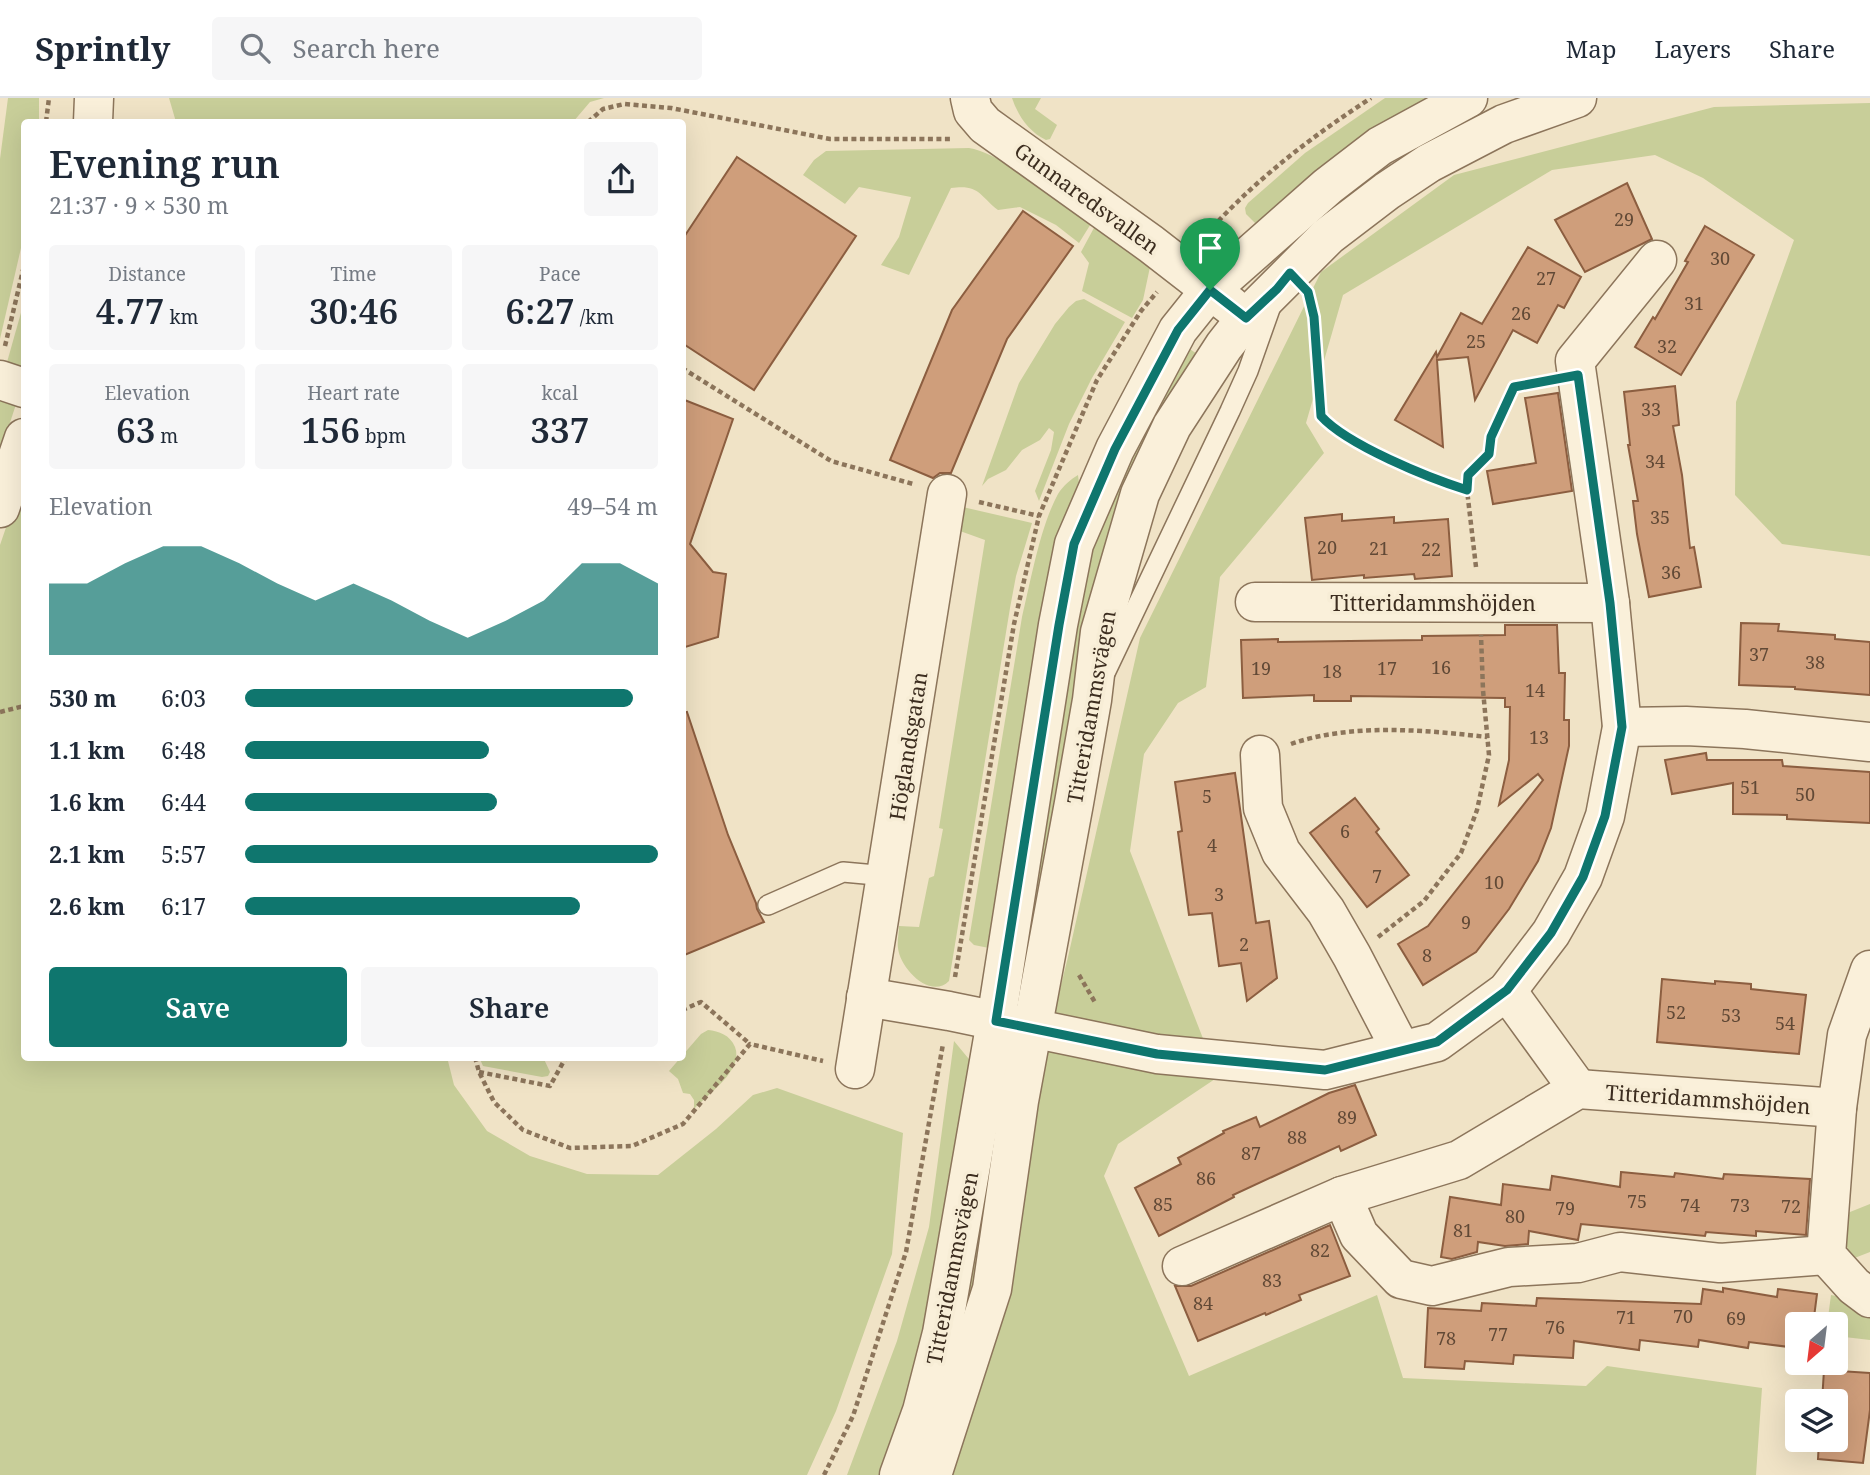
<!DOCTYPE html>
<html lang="en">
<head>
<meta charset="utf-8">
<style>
	:root { --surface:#fff; --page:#f6f6f7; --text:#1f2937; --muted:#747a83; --line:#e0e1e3; --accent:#0f766e }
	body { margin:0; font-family:"Noto Serif",serif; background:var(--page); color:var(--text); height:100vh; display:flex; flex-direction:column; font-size:26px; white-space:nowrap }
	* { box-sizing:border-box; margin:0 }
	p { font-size:23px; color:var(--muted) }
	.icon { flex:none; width:38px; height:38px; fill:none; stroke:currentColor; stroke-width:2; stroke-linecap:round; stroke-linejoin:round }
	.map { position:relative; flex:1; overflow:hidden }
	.drawer { position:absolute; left:21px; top:21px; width:665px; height:942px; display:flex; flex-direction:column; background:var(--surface); border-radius:7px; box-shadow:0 7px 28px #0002 }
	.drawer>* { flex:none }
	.needle { width:46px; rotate:208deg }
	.tools { position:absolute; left:1785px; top:1214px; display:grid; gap:14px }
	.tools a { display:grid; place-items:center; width:63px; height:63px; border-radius:7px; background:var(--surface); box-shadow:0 7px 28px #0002; font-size:35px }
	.pin { position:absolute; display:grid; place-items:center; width:60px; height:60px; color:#fff; margin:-72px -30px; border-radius:50% 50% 50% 0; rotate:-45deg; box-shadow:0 0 7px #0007 }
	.pin .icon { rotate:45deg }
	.round { display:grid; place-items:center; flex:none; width:74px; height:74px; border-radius:7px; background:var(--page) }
	.overview { display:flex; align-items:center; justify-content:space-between; height:119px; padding:0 28px }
	h1 { font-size:38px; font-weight:600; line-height:52px }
	.stats { display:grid; grid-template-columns:repeat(3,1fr); gap:10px; height:119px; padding:7px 28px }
	.stats div { display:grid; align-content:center; border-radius:7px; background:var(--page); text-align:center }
	.stats b { font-size:35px; font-weight:600 }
	.stats small { font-size:19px; font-weight:400 }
	.stats p { font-size:19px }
	.chart { height:196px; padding:14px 28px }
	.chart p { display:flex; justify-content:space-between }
	.chart svg { width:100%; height:126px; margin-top:7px; fill:var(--accent); opacity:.7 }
	.action { display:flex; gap:14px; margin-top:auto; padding:14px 28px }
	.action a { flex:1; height:80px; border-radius:7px; background:var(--accent); color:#fff; font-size:28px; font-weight:600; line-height:80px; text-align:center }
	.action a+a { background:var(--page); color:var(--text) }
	ul { padding:0 28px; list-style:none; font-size:23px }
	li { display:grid; grid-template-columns:112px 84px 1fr; align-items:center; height:52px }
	li i { height:18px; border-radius:9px; background:var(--accent) }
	header { display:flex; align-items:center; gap:42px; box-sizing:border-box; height:98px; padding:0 35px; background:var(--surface); border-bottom:2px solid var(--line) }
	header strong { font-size:33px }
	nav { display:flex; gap:38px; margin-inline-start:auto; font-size:24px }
	.search { width:490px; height:63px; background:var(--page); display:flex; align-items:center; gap:18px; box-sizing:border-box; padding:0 24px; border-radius:7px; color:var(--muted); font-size:26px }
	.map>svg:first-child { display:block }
	.green { fill:#c8ce99 }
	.building { fill:#cf9e7b; stroke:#8c5e40; stroke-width:2 }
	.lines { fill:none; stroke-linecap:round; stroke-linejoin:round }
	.service-casing { stroke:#8c755b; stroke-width:22 }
	.minor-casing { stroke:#8c755b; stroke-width:41 }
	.path { stroke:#8c755b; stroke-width:4.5; stroke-dasharray:5 3.5; stroke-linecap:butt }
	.service { stroke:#faf0da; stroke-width:19 }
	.minor { stroke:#faf0da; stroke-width:38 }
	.route-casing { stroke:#fff; stroke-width:14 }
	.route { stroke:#0f766e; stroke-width:9 }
	.labels { text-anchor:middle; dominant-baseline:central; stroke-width:7; stroke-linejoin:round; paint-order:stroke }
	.number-label { font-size:18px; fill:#614936 }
	.street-label { font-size:21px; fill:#3c2d1f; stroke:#f7edd6 }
</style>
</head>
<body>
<header>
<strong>Sprintly</strong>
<div class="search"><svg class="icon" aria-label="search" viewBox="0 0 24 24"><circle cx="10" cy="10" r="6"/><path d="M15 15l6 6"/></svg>Search here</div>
<nav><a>Map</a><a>Layers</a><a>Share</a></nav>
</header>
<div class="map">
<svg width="1870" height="1377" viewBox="0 0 1870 1377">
	<rect width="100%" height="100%" fill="#f0e3c6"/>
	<g class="green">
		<path d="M 8,0 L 39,0 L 39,24 L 24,24 L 24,137 L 0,241 L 0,61 Z"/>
		<path d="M 169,0 L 604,0 L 590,4 L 573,24 L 176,24 Z"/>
		<path d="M 1012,0 L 1041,0 L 1035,11 L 1057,27 L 1050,41 L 1046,42 C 1029,34 1018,18 1012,0 Z"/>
		<path d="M 1385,0 L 1433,0 L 1260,130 L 1246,116 L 1245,110 L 1248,105 L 1305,55 Z"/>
		<path d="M 1870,5 L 1870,458 L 1782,446 L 1735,397 L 1736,304 L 1794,142 L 1703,80 L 1655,57 L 1552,72 L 1343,197 L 1306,325 L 1324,355 L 1220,479 L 1206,589 L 1178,605 L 1144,656 L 1130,753 L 1218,979 L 1118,1046 L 1104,1078 L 1189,1278 L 1377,1197 L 1403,1280 L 1586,1288 L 1607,1268 L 1762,1290 L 1756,1377 L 847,1377 L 897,1243 L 929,1129 L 954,943 L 973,966 L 1038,979 L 1068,859 L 1140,540 L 1321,174 L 1454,77 L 1714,9 Z"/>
		<path d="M 969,50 C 1001,55 1063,104 1092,124 L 1079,145 L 1056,127 L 1020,109 L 998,112 C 979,97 979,86 951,90 L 909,177 L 881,167 L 899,139 L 911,99 L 859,89 L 845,106 L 803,77 L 814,62 L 826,53 Z"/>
		<path d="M 1095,128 L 1150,169 L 1143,202 L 1132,220 L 1082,193 L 1089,165 L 1081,154 Z"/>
		<path d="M 1084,201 L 1125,224 L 1092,280 L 1069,326 L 1039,403 L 1035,393 L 1051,352 L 1054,334 L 1049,330 L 1040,342 L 1022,352 L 1006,372 L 988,381 L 982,388 L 1019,285 L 1055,226 L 1069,209 L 1076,203 Z"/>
		<path d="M 24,204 L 24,282 L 0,355 L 0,289 Z"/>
		<path d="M 1185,248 L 1205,261 L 1155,342 L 1040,856 L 1017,852 L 1081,490 L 1106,406 Z"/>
		<path d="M 24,377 L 24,959 L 447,959 L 454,987 L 487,1033 L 530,1058 L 587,1076 L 658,1077 L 716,1031 L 753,997 L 777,990 L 903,1035 L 892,1156 L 836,1313 L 807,1377 L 0,1377 L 0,447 Z"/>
		<path d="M 1078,377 L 1079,385 L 1066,436 L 994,851 L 974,847 L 969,842 L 1022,519 C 1031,482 1040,429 1058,396 C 1063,388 1071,381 1078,377 Z"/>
		<path d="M 954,407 L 1032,425 L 1016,478 L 1010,510 L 949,883 C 930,902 900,870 898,850 C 897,843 899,835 899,828 L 919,829 L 929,780 L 934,778 L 943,731 L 939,730 L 985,442 L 960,433 Z"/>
		<path d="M 708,932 C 719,933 730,937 735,949 C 744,972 708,996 694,1011 L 694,1002 L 690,996 L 683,995 L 678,981 L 669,973 L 701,936 Z"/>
		<path d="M 479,959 L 543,959 L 550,974 L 548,978 L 542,979 L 483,968 Z"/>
		<path d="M 1870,1106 L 1870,1154 L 1852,1161 L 1835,1120 Z"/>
		<path d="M 1831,1197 L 1846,1200 L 1870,1216 L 1870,1242 L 1836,1238 L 1836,1227 L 1827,1227 Z"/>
	</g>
	<g class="building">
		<path d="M 737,59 L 856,138 L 754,292 L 682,245 L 682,142 Z"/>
		<path d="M 1627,85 L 1652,141 L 1585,174 L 1555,122 Z"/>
		<path d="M 1023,113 L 1073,148 L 1007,241 L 951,375 L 940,375 L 933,380 L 890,362 L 952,212 Z"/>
		<path d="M 1705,128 L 1754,157 L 1681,277 L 1635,249 L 1653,219 L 1655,221 L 1688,164 L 1685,163 Z"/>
		<path d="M 1528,149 L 1581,179 L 1564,210 L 1558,207 L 1537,245 L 1513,232 L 1475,302 L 1468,259 L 1437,262 L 1443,349 L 1395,322 L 1436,254 L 1437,259 L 1461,215 L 1482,226 Z"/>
		<path d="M 1675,288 L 1679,327 L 1673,328 L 1682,377 L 1690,450 L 1694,449 L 1701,489 L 1649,499 L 1637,436 L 1633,403 L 1638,403 L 1628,347 L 1630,347 L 1624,294 Z"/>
		<path d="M 1558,295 L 1572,393 L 1493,406 L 1487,373 L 1536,365 L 1525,300 Z"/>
		<path d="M 682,301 L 733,321 L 690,446 L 713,474 L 726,476 L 718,539 L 682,550 Z"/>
		<path d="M 1342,416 L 1342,423 L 1394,419 L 1394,425 L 1448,421 L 1452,478 L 1415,481 L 1414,476 L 1364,480 L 1364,477 L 1312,482 L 1305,420 Z"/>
		<path d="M 1741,525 L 1779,526 L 1778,533 L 1835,537 L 1835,541 L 1870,544 L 1870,597 L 1795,591 L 1795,589 L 1739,587 Z"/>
		<path d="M 1505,527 L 1557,527 L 1559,575 L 1565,575 L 1564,622 L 1569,622 L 1569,648 L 1551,730 L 1538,763 L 1509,811 L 1476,854 L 1423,887 L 1398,846 L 1428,828 L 1543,682 L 1538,676 L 1499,707 L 1509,662 L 1510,609 L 1505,609 L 1505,600 L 1351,598 L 1351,603 L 1314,603 L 1314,597 L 1243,600 L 1241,542 L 1278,541 L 1278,544 L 1422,542 L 1422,538 L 1505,537 Z"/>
		<path d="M 687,614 L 728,737 L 756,805 L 757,811 L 764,824 L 682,858 L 682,615 Z"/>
		<path d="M 1706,655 L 1707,662 L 1782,662 L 1783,668 L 1870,674 L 1870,725 L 1787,721 L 1787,717 L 1733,716 L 1733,685 L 1672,696 L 1665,662 Z"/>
		<path d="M 1235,675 L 1256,825 L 1269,823 L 1277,880 L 1247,903 L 1241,865 L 1219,868 L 1212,815 L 1189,817 L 1178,734 L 1182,733 L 1175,684 Z"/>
		<path d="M 1355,700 L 1379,731 L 1376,734 L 1409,777 L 1367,809 L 1310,735 Z"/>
		<path d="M 1662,881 L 1715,886 L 1715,883 L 1751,886 L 1751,891 L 1806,897 L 1799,956 L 1657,944 Z"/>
		<path d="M 1355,987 L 1376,1037 L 1341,1053 L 1339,1048 L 1272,1079 L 1233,1097 L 1234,1099 L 1159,1138 L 1135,1090 L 1181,1066 L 1178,1060 L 1224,1035 L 1223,1033 L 1256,1019 L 1260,1029 L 1329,995 Z"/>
		<path d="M 1621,1074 L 1674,1079 L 1675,1075 L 1723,1081 L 1724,1076 L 1810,1081 L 1806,1137 L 1756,1133 L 1756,1138 L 1706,1134 L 1705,1138 L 1581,1126 L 1578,1142 L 1529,1133 L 1528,1146 L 1505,1148 L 1478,1144 L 1477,1154 L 1452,1161 L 1441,1159 L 1450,1099 L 1501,1107 L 1503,1086 L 1550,1092 L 1552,1078 L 1620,1089 Z"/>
		<path d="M 1330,1127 L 1350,1178 L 1299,1197 L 1301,1202 L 1266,1217 L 1265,1215 L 1198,1243 L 1175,1188 L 1191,1188 Z"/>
		<path d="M 1723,1190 L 1777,1199 L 1778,1191 L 1817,1196 L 1813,1227 L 1797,1227 L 1797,1250 L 1749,1244 L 1748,1250 L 1699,1242 L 1698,1249 L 1640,1242 L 1639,1252 L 1574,1243 L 1573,1260 L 1514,1257 L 1513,1266 L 1465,1263 L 1464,1271 L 1425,1269 L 1428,1210 L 1481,1213 L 1482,1205 L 1536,1208 L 1537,1200 L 1701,1206 L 1703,1191 L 1723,1194 Z"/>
		<path d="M 1824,1272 L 1870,1275 L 1870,1312 L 1863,1365 L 1818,1361 L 1819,1342 L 1836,1342 L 1836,1304 L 1822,1304 Z"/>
	</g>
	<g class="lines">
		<g class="service-casing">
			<g id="service">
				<path d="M 1106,573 L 1230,313 L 1248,273 L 1272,205"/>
				<path d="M 768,807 L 843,774 L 887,778"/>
			</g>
		</g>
		<g class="minor-casing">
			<g id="minor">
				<path d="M 970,0 L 973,13 L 985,27 L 1151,146 L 1231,208"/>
				<path d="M 93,24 L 94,0"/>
				<path d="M 0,282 L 24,290"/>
				<path d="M 0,410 L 24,340"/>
				<path d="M 1255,504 L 1610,505"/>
				<path d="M 1622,629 L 1686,628 L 1745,631 L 1870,644"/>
				<path d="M 1260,657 L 1263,710 L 1281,754 L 1326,813 L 1352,858 L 1401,952"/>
				<path d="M 1870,872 L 1847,937 L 1837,1010 L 1826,1157 L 1854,1188 L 1870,1200"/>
				<path d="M 1507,893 L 1578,991"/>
				<path d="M 866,899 L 949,913 L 1157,956 L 1325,972 L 1437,944 L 1507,893 L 1551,835 L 1583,779 L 1605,718 L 1622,629 L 1610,505 L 1575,263 L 1657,162"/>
				<path d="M 855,971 L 947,396"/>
				<path d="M 1342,1098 L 1359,1137 L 1401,1181 L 1432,1188 L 1509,1169 L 1578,1165 L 1620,1154 L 1720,1165 L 1826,1157"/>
				<path d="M 1182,1168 L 1342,1098 L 1459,1062 L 1578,991 L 1837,1010"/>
				<path d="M 899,1377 L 922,1313 L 942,1235 L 996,923 L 1058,527 L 1074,446 L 1115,351 L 1178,232 L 1210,192 L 1328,88 L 1380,48 L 1468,0"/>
				<path d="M 932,1377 L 992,1191 L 1019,1003 L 1074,705 L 1092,602 L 1100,534 L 1140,396 L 1172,328 L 1224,248 L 1246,220 L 1328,138 L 1387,93 L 1429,65 L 1504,26 L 1577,0"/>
			</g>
		</g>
		<g class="path">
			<path d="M 46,24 L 49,0"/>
			<path d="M 588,24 L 603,11 L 624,6 L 671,10 L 830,41 L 952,41"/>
			<path d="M 1201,142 C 1251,85 1308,41 1371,0"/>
			<path d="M 1311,205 L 1314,219 L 1321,318 C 1347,347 1429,380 1467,392"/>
			<path d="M 5,248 L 24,168"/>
			<path d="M 682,270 L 831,363 L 913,386"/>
			<path d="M 979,404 L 1039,418"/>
			<path d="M 1476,469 L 1467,392 L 1468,377 L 1489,356 L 1491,339 L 1514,289 L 1545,284"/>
			<path d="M 0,614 L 24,608"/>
			<path d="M 1291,646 C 1351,625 1425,632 1487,639"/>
			<path d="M 1378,839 L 1424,803 L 1461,755 L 1477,712 L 1489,657 L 1483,592 L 1481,537"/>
			<path d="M 1079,877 L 1096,906"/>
			<path d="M 955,879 L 1014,526 L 1039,418 L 1097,282 L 1141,213 L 1157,194"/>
			<path d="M 682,912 L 701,904 L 750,946"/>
			<path d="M 475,959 L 479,974 L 494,1004 L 523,1032 L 570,1050 L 632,1048 L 683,1026 L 750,946 L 823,963"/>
			<path d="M 479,974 L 550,988 L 565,961"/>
			<path d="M 824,1377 L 853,1318 L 906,1154 L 943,946"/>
		</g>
		<use href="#service" class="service"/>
		<use href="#minor" class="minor"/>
	</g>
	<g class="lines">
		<g class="route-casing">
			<path id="route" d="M 1290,175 L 1308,194 L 1314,219 L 1321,318 C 1347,347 1429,380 1467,392 L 1468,377 L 1489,356 L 1491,339 L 1514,289 L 1578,277 L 1610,505 L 1622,629 L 1605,718 L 1583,779 L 1551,835 L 1507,892 L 1437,944 L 1325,972 L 1157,956 L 996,923 L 1059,527 L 1074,446 L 1115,351 L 1178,232 L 1210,192 L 1246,220 L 1277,191 Z"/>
		</g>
		<use href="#route" class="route"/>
	</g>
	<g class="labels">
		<g class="number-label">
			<text x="1624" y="121">29</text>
			<text x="1720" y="160">30</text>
			<text x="1546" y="180">27</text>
			<text x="1694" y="205">31</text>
			<text x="1521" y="215">26</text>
			<text x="1476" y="243">25</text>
			<text x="1667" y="248">32</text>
			<text x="1651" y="311">33</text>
			<text x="1655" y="363">34</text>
			<text x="1660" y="419">35</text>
			<text x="1327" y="449">20</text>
			<text x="1379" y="450">21</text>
			<text x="1431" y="451">22</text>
			<text x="1671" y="474">36</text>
			<text x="1759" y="556">37</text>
			<text x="1815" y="564">38</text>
			<text x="1441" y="569">16</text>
			<text x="1261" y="570">19</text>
			<text x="1387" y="570">17</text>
			<text x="1332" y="573">18</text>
			<text x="1535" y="592">14</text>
			<text x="1539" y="639">13</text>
			<text x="1750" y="689">51</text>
			<text x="1805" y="696">50</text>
			<text x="1207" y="698">5</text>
			<text x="1345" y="733">6</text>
			<text x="1212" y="747">4</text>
			<text x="1377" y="778">7</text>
			<text x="1494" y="784">10</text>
			<text x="1219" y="796">3</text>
			<text x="1466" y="824">9</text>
			<text x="1244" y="846">2</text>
			<text x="1427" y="857">8</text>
			<text x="1676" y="914">52</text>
			<text x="1731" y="917">53</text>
			<text x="1785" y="925">54</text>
			<text x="1347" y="1019">89</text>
			<text x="1297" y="1039">88</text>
			<text x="1251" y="1055">87</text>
			<text x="1206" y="1080">86</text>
			<text x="1637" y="1103">75</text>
			<text x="1163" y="1106">85</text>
			<text x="1690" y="1107">74</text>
			<text x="1740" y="1107">73</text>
			<text x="1791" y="1108">72</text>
			<text x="1565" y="1110">79</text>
			<text x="1515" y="1118">80</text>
			<text x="1463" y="1132">81</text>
			<text x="1320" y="1152">82</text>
			<text x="1272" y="1182">83</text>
			<text x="1203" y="1205">84</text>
			<text x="1683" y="1218">70</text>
			<text x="1626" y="1219">71</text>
			<text x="1736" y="1220">69</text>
			<text x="1555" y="1229">76</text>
			<text x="1498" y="1236">77</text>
			<text x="1446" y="1240">78</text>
		</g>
		<g class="street-label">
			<text transform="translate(1087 100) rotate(36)">Gunnaredsvallen</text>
			<text x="1433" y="505">Titteridammshöjden</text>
			<text transform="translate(1091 609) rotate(-80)">Titteridammsvägen</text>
			<text transform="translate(908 648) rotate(-81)">Höglandsgatan</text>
			<text transform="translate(1708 1001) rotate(4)">Titteridammshöjden</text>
			<text transform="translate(952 1170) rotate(-79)">Titteridammsvägen</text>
		</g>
	</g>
</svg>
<div class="tools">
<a><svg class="needle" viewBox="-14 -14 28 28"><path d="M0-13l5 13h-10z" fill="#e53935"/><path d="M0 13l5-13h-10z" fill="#747a83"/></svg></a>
<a><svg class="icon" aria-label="layers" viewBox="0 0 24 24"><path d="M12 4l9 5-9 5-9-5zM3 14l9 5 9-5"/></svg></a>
</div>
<div class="pin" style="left:1210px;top:192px;background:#1e9e55"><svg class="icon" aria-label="arrive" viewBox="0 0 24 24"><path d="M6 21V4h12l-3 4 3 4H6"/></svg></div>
<section class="drawer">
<div class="overview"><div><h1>Evening run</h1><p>21:37 · 9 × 530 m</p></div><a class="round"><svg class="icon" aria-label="share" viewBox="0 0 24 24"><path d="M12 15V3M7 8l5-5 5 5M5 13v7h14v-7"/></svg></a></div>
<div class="stats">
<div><p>Distance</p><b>4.77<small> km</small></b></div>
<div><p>Time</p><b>30:46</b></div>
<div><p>Pace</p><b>6:27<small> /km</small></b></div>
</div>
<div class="stats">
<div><p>Elevation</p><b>63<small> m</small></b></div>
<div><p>Heart rate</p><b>156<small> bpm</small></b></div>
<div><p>kcal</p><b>337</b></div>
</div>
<div class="chart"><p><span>Elevation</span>49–54 m</p>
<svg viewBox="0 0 160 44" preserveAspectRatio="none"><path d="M0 44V19L10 19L20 12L30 6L40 6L50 12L60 19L70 25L80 19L90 25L100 32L110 38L120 32L130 25L140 12L150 12L160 19V44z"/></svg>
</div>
<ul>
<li><b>530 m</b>6:03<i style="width:94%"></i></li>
<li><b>1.1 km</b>6:48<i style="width:59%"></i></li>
<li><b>1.6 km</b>6:44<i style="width:61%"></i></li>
<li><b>2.1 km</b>5:57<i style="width:100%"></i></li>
<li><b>2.6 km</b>6:17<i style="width:81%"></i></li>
</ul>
<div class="action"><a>Save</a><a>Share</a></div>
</section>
</div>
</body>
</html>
